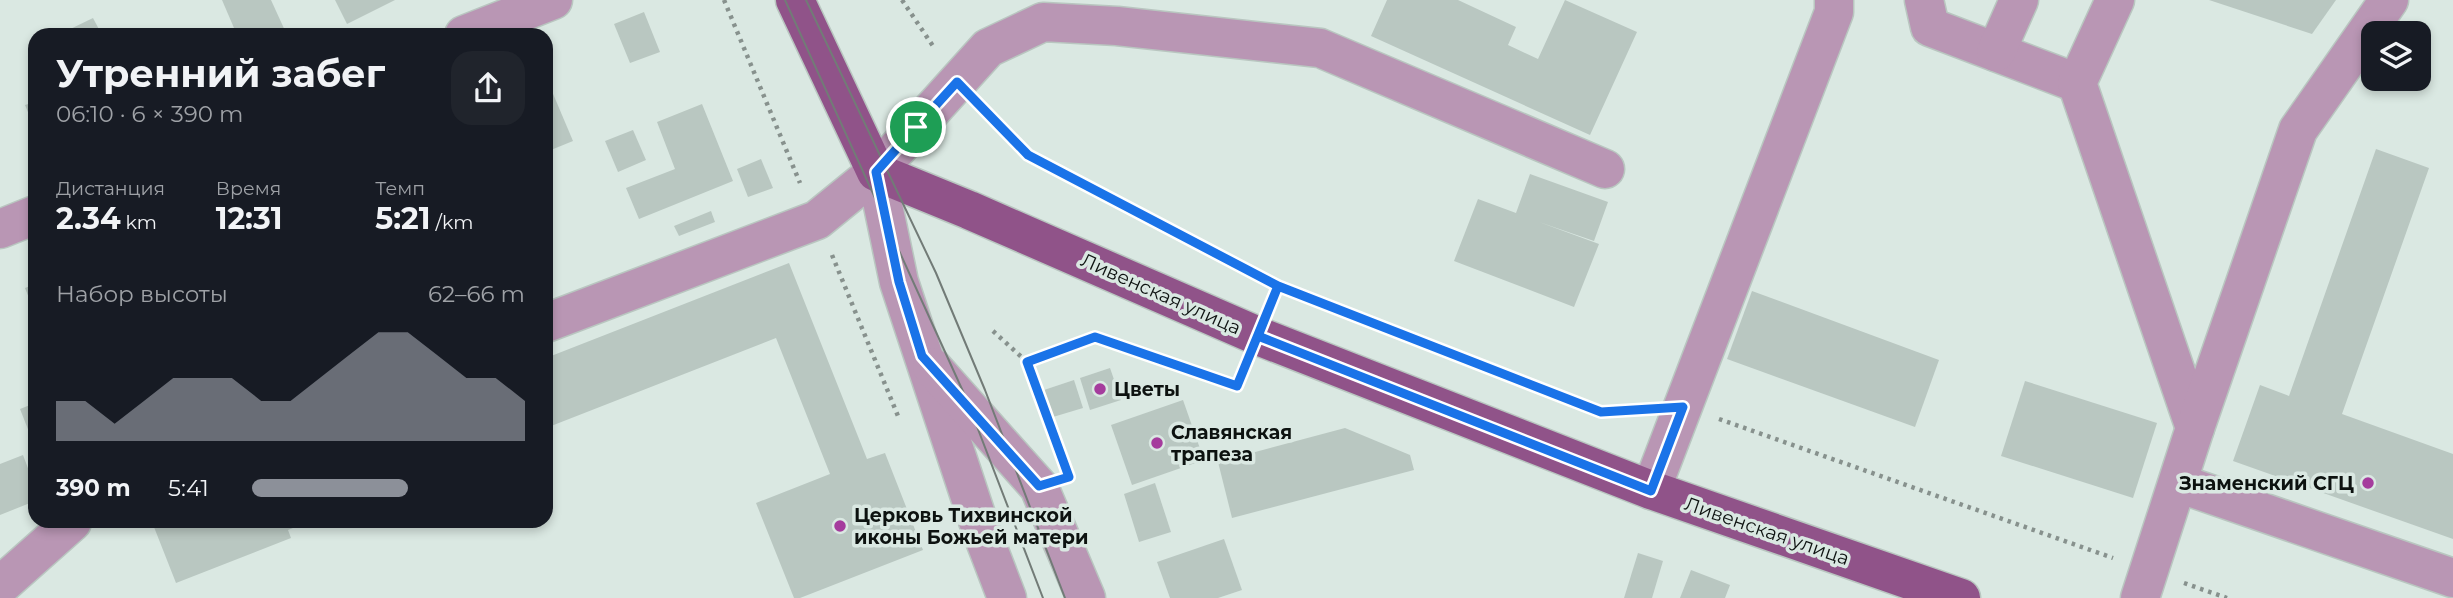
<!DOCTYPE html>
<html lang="ru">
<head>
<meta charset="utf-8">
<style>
	:root { --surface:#171b24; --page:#20242c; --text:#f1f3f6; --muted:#9ea1a6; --accent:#8c9099 }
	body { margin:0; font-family:Montserrat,sans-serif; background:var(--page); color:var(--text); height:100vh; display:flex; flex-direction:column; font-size:26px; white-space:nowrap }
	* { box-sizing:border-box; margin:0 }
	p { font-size:23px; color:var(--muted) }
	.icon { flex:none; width:38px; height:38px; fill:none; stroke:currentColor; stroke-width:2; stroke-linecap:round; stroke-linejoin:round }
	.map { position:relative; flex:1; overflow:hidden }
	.details { position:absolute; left:28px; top:28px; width:525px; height:500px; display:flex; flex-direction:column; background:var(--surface); border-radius:21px; box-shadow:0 4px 10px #0003 }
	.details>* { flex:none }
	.buttons { position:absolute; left:2361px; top:21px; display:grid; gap:14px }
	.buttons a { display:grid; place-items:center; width:70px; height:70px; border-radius:14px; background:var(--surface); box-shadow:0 4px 10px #0003; font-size:35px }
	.pin { position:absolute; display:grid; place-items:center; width:60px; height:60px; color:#fff; margin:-30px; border:4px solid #fff; border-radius:50%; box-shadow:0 2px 7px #0007 }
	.round { display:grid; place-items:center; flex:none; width:74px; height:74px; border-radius:21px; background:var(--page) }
	.overview { display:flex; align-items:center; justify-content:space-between; height:119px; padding:0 28px }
	h1 { font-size:38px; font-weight:700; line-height:52px }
	.metrics { display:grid; grid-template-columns:repeat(3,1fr); gap:10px; height:119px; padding:7px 28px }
	.metrics div { display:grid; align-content:center }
	.metrics b { font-size:30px; font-weight:700 }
	.metrics small { font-size:19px; font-weight:400 }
	.metrics p { font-size:19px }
	.chart { height:196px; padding:14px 28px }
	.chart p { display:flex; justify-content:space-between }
	.chart svg { width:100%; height:126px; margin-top:7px; fill:var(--accent); opacity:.7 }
	ul { padding:0 28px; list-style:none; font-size:23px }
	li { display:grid; grid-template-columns:112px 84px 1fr; align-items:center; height:52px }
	li i { height:18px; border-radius:9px; background:var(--accent) }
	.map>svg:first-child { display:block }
	.building { fill:#b9c7c1 }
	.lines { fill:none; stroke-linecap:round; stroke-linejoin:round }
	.minor-casing { stroke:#b9c6c0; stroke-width:41 }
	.major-casing { stroke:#b9c6c0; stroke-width:41 }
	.path { stroke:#87918d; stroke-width:4.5; stroke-dasharray:3.5 5; stroke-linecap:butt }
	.minor { stroke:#b996b4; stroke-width:38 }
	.major { stroke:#905389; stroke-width:38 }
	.tram { stroke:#727b77; stroke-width:2 }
	.route-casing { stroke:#fff; stroke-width:14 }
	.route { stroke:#1a73e8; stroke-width:9 }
	.poi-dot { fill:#a53c9d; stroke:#dae8e2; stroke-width:2.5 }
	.labels { text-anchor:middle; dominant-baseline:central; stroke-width:7; stroke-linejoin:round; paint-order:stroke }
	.street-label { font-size:19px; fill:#0d1210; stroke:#dae8e2 }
	.poi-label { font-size:19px; font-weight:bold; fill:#0d1210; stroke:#dae8e2; text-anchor:start }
</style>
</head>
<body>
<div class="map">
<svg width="2453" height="598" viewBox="0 0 2453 598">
	<rect width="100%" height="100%" fill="#dae8e2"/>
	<g class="building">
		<path d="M 222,0 L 271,0 L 287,35 L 237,35 Z"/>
		<path d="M 335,0 L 395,0 L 347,24 Z"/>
		<path d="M 1387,0 L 1458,0 L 1516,27 L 1508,45 L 1538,59 L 1565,0 L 1637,32 L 1590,135 L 1371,36 Z"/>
		<path d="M 2209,0 L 2336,0 L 2312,34 Z"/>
		<path d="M 644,12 L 660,52 L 630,63 L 614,24 Z"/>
		<path d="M 93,18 L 102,35 L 58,35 Z"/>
		<path d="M 551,89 L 573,141 L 546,152 L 546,91 Z"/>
		<path d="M 35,102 L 35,129 L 25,105 Z"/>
		<path d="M 702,104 L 733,181 L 639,219 L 626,188 L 675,169 L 657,122 Z"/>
		<path d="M 633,130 L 646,160 L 618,172 L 605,141 Z"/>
		<path d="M 2376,149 L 2429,168 L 2342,414 L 2453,454 L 2453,539 L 2233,461 L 2260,385 L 2289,396 Z"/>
		<path d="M 761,159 L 773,188 L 748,197 L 737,169 Z"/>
		<path d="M 1530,174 L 1608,202 L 1594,241 L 1539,222 L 1599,244 L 1574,307 L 1454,261 L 1478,199 L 1516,213 Z"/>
		<path d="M 711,211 L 715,222 L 679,236 L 674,226 Z"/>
		<path d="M 789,263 L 867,459 L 885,453 L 923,550 L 800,598 L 794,598 L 756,503 L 830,474 L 776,338 L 546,428 L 546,358 Z"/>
		<path d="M 35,284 L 35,313 L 25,288 Z"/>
		<path d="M 1752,291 L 1939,360 L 1915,427 L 1727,359 Z"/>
		<path d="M 1110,368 L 1121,400 L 1090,410 L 1080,378 Z"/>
		<path d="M 1074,380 L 1083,408 L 1053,417 L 1044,390 Z"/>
		<path d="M 2025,381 L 2157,423 L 2133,498 L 2001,456 Z"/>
		<path d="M 1183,400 L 1204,460 L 1132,485 L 1111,425 Z"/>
		<path d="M 35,403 L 35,447 L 20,409 Z"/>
		<path d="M 1345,428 L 1410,455 L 1414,470 L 1232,518 L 1218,462 Z"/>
		<path d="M 23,455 L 35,487 L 35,501 L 0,515 L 0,464 Z"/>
		<path d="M 1155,483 L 1171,532 L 1139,542 L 1124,494 Z"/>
		<path d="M 152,522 L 308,522 L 288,530 L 291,538 L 176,583 Z"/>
		<path d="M 1224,539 L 1242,590 L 1218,598 L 1170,598 L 1157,562 Z"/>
		<path d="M 1638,553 L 1663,561 L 1652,598 L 1624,598 Z"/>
		<path d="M 1691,570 L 1730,585 L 1725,598 L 1680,598 Z"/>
	</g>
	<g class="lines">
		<g class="minor-casing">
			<g id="minor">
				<path d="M 1924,0 L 1930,27 L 2077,83"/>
				<path d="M 2115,0 L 2077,83 L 2195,428"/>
				<path d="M 464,35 L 553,0"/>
				<path d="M 1996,52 L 2019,0"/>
				<path d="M 876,172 L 899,282 L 981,530 L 1007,598"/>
				<path d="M 0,229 L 35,215"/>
				<path d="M 546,323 L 817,220 L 876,172 L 988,48 L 1043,22 L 1117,26 L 1320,48 L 1605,169"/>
				<path d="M 932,367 L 1039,487 L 1086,598"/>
				<path d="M 2178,483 L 2453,578"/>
				<path d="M 1651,490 L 1834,12 L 1834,0"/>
				<path d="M 0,586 L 72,522"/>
				<path d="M 2140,598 L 2195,428 L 2298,130 L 2389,0"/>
			</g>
		</g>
		<g class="major-casing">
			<path id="major" d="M 795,0 L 876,172 L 969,210 L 1258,336 L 1651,490 L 1961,598"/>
		</g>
		<g class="path">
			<path d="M 724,0 L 800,183"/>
			<path d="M 902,0 L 935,49"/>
			<path d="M 984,109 L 1028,154 L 1278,286 L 1601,412 L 1639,410"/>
			<path d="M 832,255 L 898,416"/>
			<path d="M 1272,301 L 1278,286"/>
			<path d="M 993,331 L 1027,362"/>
			<path d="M 1719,419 L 2113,558"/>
			<path d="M 1057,445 L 1027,362 L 1095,337 L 1237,386 L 1243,371"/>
			<path d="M 2184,583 L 2227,598"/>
		</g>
		<use href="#minor" class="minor"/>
		<use href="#major" class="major"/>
		<g class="tram">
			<path d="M 785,0 L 966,398 L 1043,598"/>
			<path d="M 806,0 L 936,273 L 985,390 L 1065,598"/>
		</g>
	</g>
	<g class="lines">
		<g class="route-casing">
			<path id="route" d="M 916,127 L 876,172 L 899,282 L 922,356 L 1039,486 L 1069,477 L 1027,362 L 1095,337 L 1237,386 L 1278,286 L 1601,412 L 1683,407 L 1651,491 L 1258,336 L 1278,286 L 1028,155 L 957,82 L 916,127"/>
		</g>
		<use href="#route" class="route"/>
	</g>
	<g class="poi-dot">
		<circle cx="1100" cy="389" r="7"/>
		<circle cx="1157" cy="443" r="7"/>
		<circle cx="2368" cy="483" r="7"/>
		<circle cx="840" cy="526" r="7"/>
	</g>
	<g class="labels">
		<g class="street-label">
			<text transform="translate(1161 294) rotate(24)">Ливенская улица</text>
			<text transform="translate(1767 531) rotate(19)">Ливенская улица</text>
		</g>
		<g class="poi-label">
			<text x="1114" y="389">Цветы</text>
			<text x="1171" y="432">Славянская<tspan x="1171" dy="22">трапеза</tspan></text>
			<text x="2354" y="483" text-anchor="end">Знаменский СГЦ</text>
			<text x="854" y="515">Церковь Тихвинской<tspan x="854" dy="22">иконы Божьей матери</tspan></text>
		</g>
	</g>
</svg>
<div class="buttons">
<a><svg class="icon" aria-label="layers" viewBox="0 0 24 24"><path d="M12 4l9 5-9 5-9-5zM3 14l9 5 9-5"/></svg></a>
</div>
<div class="pin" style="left:916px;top:127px;background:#1e9e55"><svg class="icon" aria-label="arrive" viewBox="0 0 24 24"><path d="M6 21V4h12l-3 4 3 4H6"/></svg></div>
<section class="details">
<div class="overview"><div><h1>Утренний забег</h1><p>06:10 · 6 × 390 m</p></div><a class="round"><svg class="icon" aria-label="share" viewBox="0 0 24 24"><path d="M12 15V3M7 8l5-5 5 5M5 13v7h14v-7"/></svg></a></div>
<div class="metrics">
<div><p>Дистанция</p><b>2.34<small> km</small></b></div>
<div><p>Время</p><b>12:31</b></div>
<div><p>Темп</p><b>5:21<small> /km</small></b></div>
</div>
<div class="chart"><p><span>Набор высоты</span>62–66 m</p>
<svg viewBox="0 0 160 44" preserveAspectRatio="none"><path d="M0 44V30L10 30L20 38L30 30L40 22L50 22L60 22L70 30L80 30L90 22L100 14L110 6L120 6L130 14L140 22L150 22L160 30V44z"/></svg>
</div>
<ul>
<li><b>390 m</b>5:41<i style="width:57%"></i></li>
</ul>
</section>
</div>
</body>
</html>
